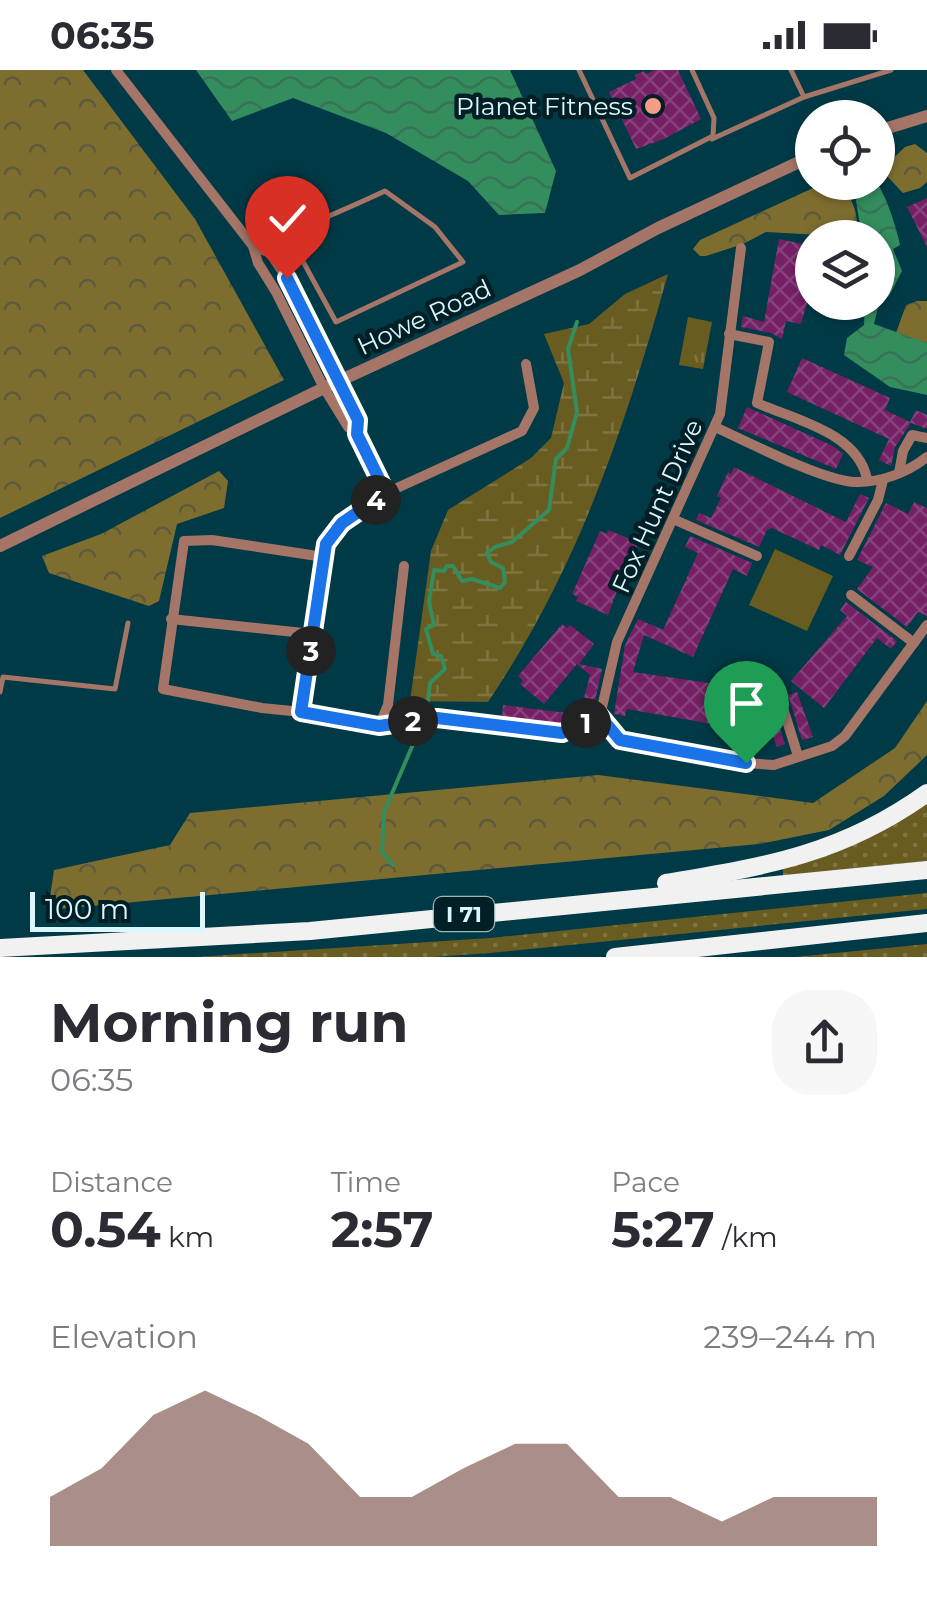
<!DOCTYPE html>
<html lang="en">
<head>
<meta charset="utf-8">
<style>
	:root { --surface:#fff; --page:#f7f7f7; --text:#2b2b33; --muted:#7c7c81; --accent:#855f58 }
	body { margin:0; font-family:Montserrat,sans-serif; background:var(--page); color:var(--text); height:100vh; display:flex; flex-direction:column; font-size:38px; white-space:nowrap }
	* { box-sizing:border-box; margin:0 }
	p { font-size:32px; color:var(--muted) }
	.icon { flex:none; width:55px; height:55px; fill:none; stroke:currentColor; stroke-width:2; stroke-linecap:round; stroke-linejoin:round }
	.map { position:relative; height:887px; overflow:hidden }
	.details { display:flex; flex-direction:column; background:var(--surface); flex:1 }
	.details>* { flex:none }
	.controls { position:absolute; left:795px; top:30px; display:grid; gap:20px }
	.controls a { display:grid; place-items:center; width:100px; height:100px; border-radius:50%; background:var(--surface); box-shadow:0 2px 8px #0004; font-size:50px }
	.scale { position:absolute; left:30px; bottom:25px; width:175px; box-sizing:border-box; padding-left:10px; border:5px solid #dcf6fd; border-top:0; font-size:28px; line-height:35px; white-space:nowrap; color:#dcf6fd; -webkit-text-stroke:8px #031f26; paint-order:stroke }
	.pin { position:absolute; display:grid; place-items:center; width:85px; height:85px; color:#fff; margin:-102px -42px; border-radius:50% 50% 50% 0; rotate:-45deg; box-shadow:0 0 10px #0007 }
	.pin .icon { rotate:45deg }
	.km { position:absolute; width:50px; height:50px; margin:-25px; border-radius:50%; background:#222; color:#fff; font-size:28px; line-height:50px; text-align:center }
	.round { display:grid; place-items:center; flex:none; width:105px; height:105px; border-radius:40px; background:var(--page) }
	.summary { display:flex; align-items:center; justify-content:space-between; height:170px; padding:0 50px }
	h1 { font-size:55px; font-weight:700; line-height:75px }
	.stats { display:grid; grid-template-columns:repeat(3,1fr); gap:15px; height:170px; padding:10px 50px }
	.stats div { display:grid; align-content:center }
	.stats b { font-size:50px; font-weight:700 }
	.stats small { font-size:28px; font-weight:400 }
	.stats p { font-size:28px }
	.chart { height:280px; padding:20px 50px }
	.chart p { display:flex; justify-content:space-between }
	.chart svg { width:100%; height:180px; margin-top:10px; fill:var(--accent); opacity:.7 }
	.status { display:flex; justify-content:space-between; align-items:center; height:70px; padding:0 50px; background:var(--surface); direction:ltr }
	.status svg { height:28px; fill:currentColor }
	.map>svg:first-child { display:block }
	.grass { fill:url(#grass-dots) }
	.forest { fill:url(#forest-crowns) }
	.wetland { fill:url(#wetland-marsh) }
	.park { fill:url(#park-tufts) }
	.pitch { fill:#695c21 }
	.water { fill:url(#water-waves) }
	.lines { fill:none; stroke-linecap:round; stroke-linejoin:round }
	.stream { stroke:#338d5d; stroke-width:4 }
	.building { fill:url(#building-cross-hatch) }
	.service { stroke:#a57568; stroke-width:5 }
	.minor { stroke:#a57568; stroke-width:10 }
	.tertiary { stroke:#a57568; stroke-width:12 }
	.motorway { stroke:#f1f1f1; stroke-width:18 }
	.route-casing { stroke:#fff; stroke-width:20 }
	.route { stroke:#1a73e8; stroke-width:12 }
	.poi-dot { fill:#f49e86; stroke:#031f26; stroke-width:4 }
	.labels { text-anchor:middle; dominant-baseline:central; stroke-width:9; stroke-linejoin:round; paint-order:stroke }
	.shield { fill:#031f26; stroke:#9bb6bc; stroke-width:2.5 }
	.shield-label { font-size:22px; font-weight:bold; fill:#dcf6fd }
	.poi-label { font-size:25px; fill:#dcf6fd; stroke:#031f26; text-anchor:end }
	.street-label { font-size:25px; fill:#dcf6fd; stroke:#031f26 }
</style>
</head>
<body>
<div class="status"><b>06:35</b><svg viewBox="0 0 49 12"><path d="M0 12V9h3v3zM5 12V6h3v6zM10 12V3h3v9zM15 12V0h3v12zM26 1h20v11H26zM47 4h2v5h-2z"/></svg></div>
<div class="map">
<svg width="927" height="887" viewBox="0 0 927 887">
	<defs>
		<pattern id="grass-dots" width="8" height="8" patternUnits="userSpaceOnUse" patternTransform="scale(2.5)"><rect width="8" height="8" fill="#695c21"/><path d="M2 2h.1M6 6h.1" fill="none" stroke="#7e7442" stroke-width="1.8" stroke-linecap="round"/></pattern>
		<pattern id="forest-crowns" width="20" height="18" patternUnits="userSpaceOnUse" patternTransform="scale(2.5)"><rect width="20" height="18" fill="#7d6e2f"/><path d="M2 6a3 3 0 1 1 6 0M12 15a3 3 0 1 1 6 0" fill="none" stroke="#5d5a3f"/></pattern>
		<pattern id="wetland-marsh" width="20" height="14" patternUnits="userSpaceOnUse" patternTransform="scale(2.5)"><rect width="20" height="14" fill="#695c21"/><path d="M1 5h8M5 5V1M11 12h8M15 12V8" fill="none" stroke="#7e7442"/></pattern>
		<pattern id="park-tufts" width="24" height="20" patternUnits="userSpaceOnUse" patternTransform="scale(2.5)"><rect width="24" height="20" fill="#695c21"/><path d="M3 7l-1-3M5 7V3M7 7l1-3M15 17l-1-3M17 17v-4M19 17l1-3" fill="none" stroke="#7e7442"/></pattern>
		<pattern id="water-waves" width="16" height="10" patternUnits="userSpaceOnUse" patternTransform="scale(2.5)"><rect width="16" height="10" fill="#338d5d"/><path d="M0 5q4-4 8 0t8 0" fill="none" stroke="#397256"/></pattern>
		<pattern id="building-cross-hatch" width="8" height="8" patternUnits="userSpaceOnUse" patternTransform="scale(2.5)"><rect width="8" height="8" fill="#752065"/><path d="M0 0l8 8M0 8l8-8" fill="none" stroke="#88417c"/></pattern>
	</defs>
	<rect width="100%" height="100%" fill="#003a46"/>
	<g class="grass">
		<path d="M 927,729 L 927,791 L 783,806 L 783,799 L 873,766 Z"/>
		<path d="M 927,823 L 927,839 L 490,883 L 433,887 L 196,887 L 490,868 Z"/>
		<path d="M 927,874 L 927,887 L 795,887 Z"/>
	</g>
	<g class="forest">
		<path d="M 0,0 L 83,0 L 195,149 L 284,310 L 0,448 Z"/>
		<path d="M 915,74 L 927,83 L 927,112 L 920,118 L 903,123 L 885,104 L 885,96 L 905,77 Z"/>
		<path d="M 824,113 C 852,115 860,144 856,167 L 766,162 L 743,174 L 706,186 L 700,186 L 693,179 L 700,170 Z"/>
		<path d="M 917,231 L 927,231 L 927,273 L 896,263 L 906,235 Z"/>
		<path d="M 219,401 L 228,411 L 224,438 L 177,454 L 159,531 L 149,536 L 49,503 L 42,486 L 101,464 Z"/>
		<path d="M 927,631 L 927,685 L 884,726 L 829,760 L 759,774 L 48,840 L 54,800 L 170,775 L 190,743 L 598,705 L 813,733 L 895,678 Z"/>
	</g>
	<path class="wetland" d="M 668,204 C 625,357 578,499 488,632 L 410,631 L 431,481 L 448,440 L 531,388 L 551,368 L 564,313 L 544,264 L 589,254 L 625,224 Z"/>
	<path class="park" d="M 688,247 L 712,252 L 703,299 L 679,295 Z"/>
	<path class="pitch" d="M 775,479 L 833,506 L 807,561 L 749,535 Z"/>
	<g class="water">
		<path d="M 196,0 L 510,0 L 556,101 L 545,143 L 499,145 L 468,111 L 386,63 L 293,28 L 232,51 Z"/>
		<path d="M 867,115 L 879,116 C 889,134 896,157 900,175 L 893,179 L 902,201 L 889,226 L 879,233 L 874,254 L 927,273 L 927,325 L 890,317 L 844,285 L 847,268 L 864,255 L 865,233 L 878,232 L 878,168 L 862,167 L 856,131 L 859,120 Z"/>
	</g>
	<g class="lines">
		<g class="stream">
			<path d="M 428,631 L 430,613 L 445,599 L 441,586 L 433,584 L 426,559 L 434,555 L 429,532 L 434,500 L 444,501 L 447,496 L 453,496 L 462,511 L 472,509 L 500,518 L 505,512 L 503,498 L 491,492 L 487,483 L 495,477 L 512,472 L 549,440 L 556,389 L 567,378 L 577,342 L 568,279 L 577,252"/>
			<path d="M 393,795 L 382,782 L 384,742 L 414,672"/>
		</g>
	</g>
	<g class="building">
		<path d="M 655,0 L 678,0 L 701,49 L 664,69 L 636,79 L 609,22 L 636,9 L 635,5 L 644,1 L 646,4 Z"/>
		<path d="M 927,128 L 927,177 L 907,137 Z"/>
		<path d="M 779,169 L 812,176 L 812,216 L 801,254 L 786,251 L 782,269 L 771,263 L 741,257 L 743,246 L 764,252 Z"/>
		<path d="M 802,288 L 890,328 L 885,340 L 910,352 L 916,340 L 927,345 L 927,359 L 911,353 L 895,377 L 891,396 L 879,390 L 889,369 L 787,322 Z"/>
		<path d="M 747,337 L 833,376 L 843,384 L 836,399 L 738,358 Z"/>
		<path d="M 734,397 L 846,452 L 860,424 L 869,428 L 840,485 L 821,475 L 819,480 L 772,458 L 767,460 L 759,477 L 696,450 L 699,443 L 711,448 L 721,428 L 717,426 L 728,402 L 731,404 Z"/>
		<path d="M 914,432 L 927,438 L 927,546 L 918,542 L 907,557 L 857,519 L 873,497 L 857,490 L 886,433 L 908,444 Z"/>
		<path d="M 608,460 L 639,473 L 614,520 L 617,521 L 608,545 L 576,531 L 578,527 L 572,524 L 600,461 L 607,464 Z"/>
		<path d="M 690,466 L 752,493 L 747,506 L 733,499 L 693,587 L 644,565 L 633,602 L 757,620 L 759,638 L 772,633 L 785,674 L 777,677 L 769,656 L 753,653 L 752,661 L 627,639 L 625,646 L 614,644 L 625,575 L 638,549 L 663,560 L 698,483 L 685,477 Z"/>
		<path d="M 846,532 L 897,571 L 891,579 L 877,568 L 824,638 L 791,611 L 847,546 L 840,540 Z"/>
		<path d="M 562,554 L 567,558 L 570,555 L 594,574 L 579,594 L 602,599 L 595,631 L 584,628 L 590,605 L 577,594 L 544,634 L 520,614 L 523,611 L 518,606 Z"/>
		<path d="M 797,622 L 813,667 L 802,670 L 788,625 Z"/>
		<path d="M 503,635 L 567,643 L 565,652 L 561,654 L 502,647 Z"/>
	</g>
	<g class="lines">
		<g class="service">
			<path d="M 579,0 L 630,108 L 713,66 L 714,48 L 692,0"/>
			<path d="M 791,0 L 804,27"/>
			<path d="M 712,69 L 804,27 L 891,0"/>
			<path d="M 256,175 C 300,159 342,141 385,121 L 435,157 L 463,192 L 336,252 L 288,164"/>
			<path d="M 0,622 L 3,607 L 115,619 L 128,553"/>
		</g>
		<g class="minor">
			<path d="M 116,0 L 253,176 L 258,193 L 276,222 L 324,318 L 348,357 L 357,364 L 386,423 L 522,361 L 534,338 L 526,294"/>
			<path d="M 253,176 L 270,183 L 282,201 L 358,350 L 357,364"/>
			<path d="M 729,264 L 769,272 L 757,333 C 796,350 858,363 867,409"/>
			<path d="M 715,357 C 748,372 821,410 854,412 C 880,413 907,403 927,387"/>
			<path d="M 899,403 L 903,381 L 912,365 L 927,368"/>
			<path d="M 673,449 L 757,486"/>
			<path d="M 849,486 L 878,430 L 883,410"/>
			<path d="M 324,487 L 212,470 L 184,471 L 163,619 L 262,638 L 301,642 L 326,475 L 343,453 L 386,423"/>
			<path d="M 851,525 L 914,573"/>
			<path d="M 171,549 L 313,564"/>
			<path d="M 779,625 L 798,686"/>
			<path d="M 301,642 L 379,656 L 388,635 L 404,496"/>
			<path d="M 600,646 L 617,572 L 720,344 L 741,178"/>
			<path d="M 600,646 L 619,670 L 746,693 L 774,695 L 832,676 L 845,666 L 927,555"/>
			<path d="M 379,656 L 437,648 L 562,663 L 600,646"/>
		</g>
		<g class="tertiary">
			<path d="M 878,61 L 927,46"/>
			<path d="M 0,476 L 324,318 L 580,200 L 658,158 L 812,86"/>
		</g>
		<g class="motorway">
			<path d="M 666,813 C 767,796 842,784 927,723"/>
			<path d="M 0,878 L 310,861 L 927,800"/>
			<path d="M 615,887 L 927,853"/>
		</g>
	</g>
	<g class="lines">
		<g class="route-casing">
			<path id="route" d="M 287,208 L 358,350 L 357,364 L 386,423 L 342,453 L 326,474 L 301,642 L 379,656 L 437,648 L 562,663 L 600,646 L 620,670 L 746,693"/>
		</g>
		<use href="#route" class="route"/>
	</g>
	<circle class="poi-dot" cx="653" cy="36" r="10"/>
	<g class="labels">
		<rect class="shield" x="434" y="827" width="60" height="34" rx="8"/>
		<g class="shield-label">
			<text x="464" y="844">I 71</text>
		</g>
		<g class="poi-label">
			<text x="633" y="36">Planet Fitness</text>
		</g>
		<g class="street-label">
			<text transform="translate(424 247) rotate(-25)">Howe Road</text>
			<text transform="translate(657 436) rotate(-66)">Fox Hunt Drive</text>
		</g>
	</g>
</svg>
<div class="controls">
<a><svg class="icon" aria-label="locate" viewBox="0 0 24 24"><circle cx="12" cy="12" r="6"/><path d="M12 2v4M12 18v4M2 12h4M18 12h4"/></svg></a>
<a><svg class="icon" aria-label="layers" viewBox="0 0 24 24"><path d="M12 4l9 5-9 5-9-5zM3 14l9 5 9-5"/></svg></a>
</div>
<div class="scale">100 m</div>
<div class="pin" style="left:746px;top:693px;background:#1e9e55"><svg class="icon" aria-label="arrive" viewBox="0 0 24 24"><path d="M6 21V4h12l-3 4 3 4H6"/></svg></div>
<div class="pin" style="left:287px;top:208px;background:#d93025"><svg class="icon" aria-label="check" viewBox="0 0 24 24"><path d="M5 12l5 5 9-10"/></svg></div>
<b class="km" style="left:586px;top:653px">1</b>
<b class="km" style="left:413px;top:651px">2</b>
<b class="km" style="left:311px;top:581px">3</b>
<b class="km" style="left:376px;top:430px">4</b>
</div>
<section class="details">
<div class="summary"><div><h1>Morning run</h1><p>06:35</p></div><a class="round"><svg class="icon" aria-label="share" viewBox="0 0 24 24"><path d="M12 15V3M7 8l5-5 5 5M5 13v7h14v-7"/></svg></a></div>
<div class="stats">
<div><p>Distance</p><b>0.54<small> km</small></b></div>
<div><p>Time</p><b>2:57</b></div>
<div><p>Pace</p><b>5:27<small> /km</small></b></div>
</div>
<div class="chart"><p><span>Elevation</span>239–244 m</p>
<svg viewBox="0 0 160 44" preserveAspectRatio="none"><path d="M0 44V32L10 25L20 12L30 6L40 12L50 19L60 32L70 32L80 25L90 19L100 19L110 32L120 32L130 38L140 32L150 32L160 32V44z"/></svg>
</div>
</section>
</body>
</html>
